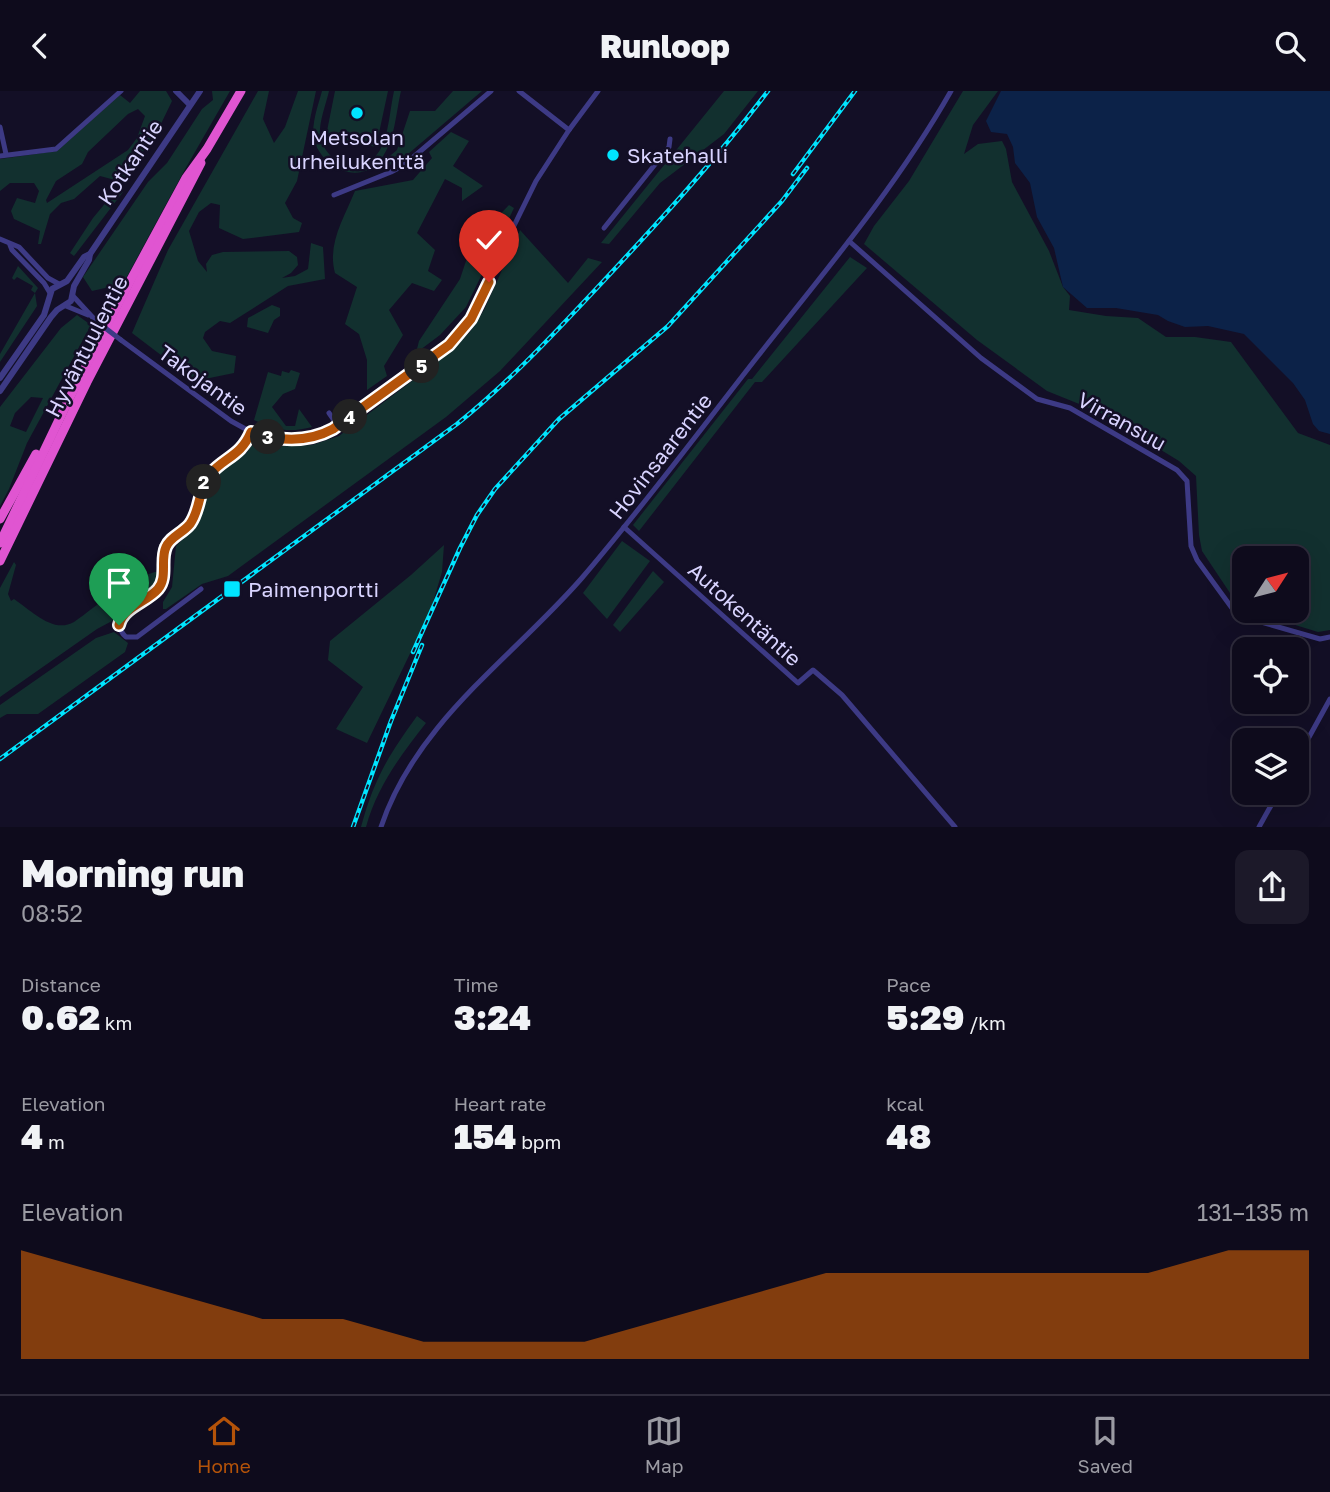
<!DOCTYPE html>
<html lang="en">
<head>
<meta charset="utf-8">
<style>
	:root { --surface:#0e0b1c; --page:#1c1929; --text:#f1f3f6; --muted:#9b9ba3; --line:#2e2b3b; --accent:#b45309 }
	body { margin:0; font-family:"Golos Text",sans-serif; background:var(--page); color:var(--text); height:100vh; display:flex; flex-direction:column; font-size:26px; white-space:nowrap }
	* { box-sizing:border-box; margin:0 }
	p { font-size:23px; color:var(--muted) }
	.icon { flex:none; width:38px; height:38px; fill:none; stroke:currentColor; stroke-width:2; stroke-linecap:round; stroke-linejoin:round }
	.map { position:relative; height:736px; overflow:hidden }
	.sheet { display:flex; flex-direction:column; background:var(--surface); flex:1 }
	.sheet>* { flex:none }
	.needle { width:46px; rotate:54deg }
	.buttons { position:absolute; left:1232px; top:455px; display:grid; gap:14px }
	.buttons a { display:grid; place-items:center; width:77px; height:77px; border-radius:14px; background:var(--surface); box-shadow:0 7px 28px #0002,0 0 0 2px var(--line); font-size:35px }
	.pin { position:absolute; display:grid; place-items:center; width:60px; height:60px; color:#fff; margin:-72px -30px; border-radius:50% 50% 50% 0; rotate:-45deg; box-shadow:0 0 7px #0007 }
	.pin .icon { rotate:45deg }
	.km { position:absolute; width:35px; height:35px; margin:-18px; border-radius:50%; background:#222; color:#fff; font-size:19px; line-height:35px; text-align:center }
	.round { display:grid; place-items:center; flex:none; width:74px; height:74px; border-radius:14px; background:var(--page) }
	.head { display:flex; align-items:center; justify-content:space-between; height:119px; padding:0 21px }
	h1 { font-size:38px; font-weight:800; line-height:52px }
	.metrics { display:grid; grid-template-columns:repeat(3,1fr); gap:10px; height:119px; padding:7px 21px }
	.metrics div { display:grid; align-content:center }
	.metrics b { font-size:35px; font-weight:800 }
	.metrics small { font-size:19px; font-weight:400 }
	.metrics p { font-size:19px }
	.chart { height:196px; padding:14px 21px }
	.chart p { display:flex; justify-content:space-between }
	.chart svg { width:100%; height:126px; margin-top:7px; fill:var(--accent); opacity:.7 }
	header { display:flex; justify-content:space-between; align-items:center; height:91px; padding:0 21px; background:var(--surface); font-size:32px; font-weight:800 }
	.tab-bar { display:flex; justify-content:space-around; align-items:center; height:98px; border-top:2px solid var(--line); background:var(--surface); font-size:19px; color:var(--muted) }
	.tab-bar a { display:grid; justify-items:center; gap:4px }
	.tab-bar .active { color:var(--accent) }
	.map>svg:first-child { display:block }
	.green { fill:#12302f; fill-rule:evenodd }
	.water { fill:#0c2248 }
	.lines { fill:none; stroke-linecap:round; stroke-linejoin:round }
	.minor { stroke:#3d3a85; stroke-width:5 }
	.tertiary { stroke:#3d3a85; stroke-width:6 }
	.trunk { stroke:#e055d1; stroke-width:9 }
	.rail-casing { stroke:#00e5ff; stroke-width:4.5 }
	.rail { stroke:#130f26; stroke-width:2; stroke-dasharray:5; stroke-linecap:butt }
	.minor-bridge { stroke:#3d3a85; stroke-width:5 }
	.route-casing { stroke:#fff; stroke-width:14 }
	.route { stroke:#b45309; stroke-width:9 }
	.poi-dot { fill:#00e5ff; stroke:#130f26; stroke-width:2.5 }
	.labels { text-anchor:middle; dominant-baseline:central; stroke-width:5; stroke-linejoin:round; paint-order:stroke }
	.poi-label { font-size:21px; fill:#d9d4ff; stroke:#130f26; text-anchor:start }
	.street-label { font-size:21px; fill:#d9d4ff; stroke:#130f26 }
</style>
</head>
<body>
<header><svg class="icon" aria-label="back" viewBox="0 0 24 24"><path d="M15 5l-7 7 7 7"/></svg>Runloop<svg class="icon" aria-label="search" viewBox="0 0 24 24"><circle cx="10" cy="10" r="6"/><path d="M15 15l6 6"/></svg></header>
<div class="map">
<svg width="1330" height="736" viewBox="0 0 1330 736">
	<rect width="100%" height="100%" fill="#130f26"/>
	<g class="green">
		<path d="M 140,0 L 166,0 L 172,10 L 159,37 L 132,78 L 126,92 L 100,85 L 74,108 L 61,112 L 50,123 L 41,153 L 38,153 L 40,140 L 14,128 L 11,120 L 17,107 L 35,112 L 39,100 L 34,92 L 10,92 L 0,100 L 0,68 L 57,60 L 120,4 L 130,12 ZM 138,18 L 145,25 L 137,47 L 128,59 L 47,112 L 46,109 L 56,90 L 82,73 L 88,61 L 128,23 Z"/>
		<path d="M 212,0 L 230,0 L 184,80 L 125,189 L 114,195 L 92,200 L 83,186 L 148,91 L 167,72 L 202,18 L 213,9 Z"/>
		<path d="M 258,0 L 269,0 L 263,28 L 274,52 L 285,36 L 298,0 L 316,0 L 297,90 L 285,112 L 293,127 L 302,132 L 299,141 L 243,148 L 219,137 L 220,114 L 211,112 L 199,121 L 189,140 L 198,170 L 207,181 L 206,173 L 212,164 L 223,161 L 289,160 L 297,166 L 298,174 L 291,182 L 282,187 L 295,185 L 308,178 L 311,152 L 323,156 L 325,188 L 288,195 L 230,232 L 220,230 L 205,241 L 203,247 L 212,260 L 236,265 L 234,282 L 195,290 L 132,242 L 168,159 Z"/>
		<path d="M 322,0 L 329,0 C 326,14 317,35 321,49 C 330,76 364,86 380,59 C 389,43 390,18 394,0 L 401,0 C 396,21 395,50 381,68 C 360,96 321,77 314,48 C 311,33 318,15 322,0 Z"/>
		<path d="M 335,0 L 388,0 L 376,56 L 326,45 Z"/>
		<path d="M 453,0 L 482,0 L 401,69 L 387,75 L 384,70 L 397,59 L 410,20 L 435,20 Z"/>
		<path d="M 724,0 L 758,0 L 724,43 L 660,92 L 609,153 L 601,152 Z"/>
		<path d="M 963,0 L 998,0 L 973,34 L 964,63 L 978,53 L 1002,50 L 1006,58 L 1012,91 L 1049,160 L 1063,196 L 1070,205 L 1069,219 L 1106,225 L 1138,227 L 1166,246 L 1195,246 L 1231,251 L 1298,342 L 1330,354 L 1330,539 L 1318,541 L 1250,520 L 1297,520 L 1297,467 L 1244,467 L 1244,518 L 1240,517 L 1202,460 L 1199,444 L 1196,385 L 1179,370 L 1099,321 L 1047,300 L 977,249 L 864,153 L 874,135 L 909,90 Z"/>
		<path d="M 451,41 L 469,50 L 453,75 L 483,95 L 462,110 L 462,97 L 445,88 L 417,142 L 435,159 L 428,180 L 442,189 L 434,200 L 412,192 L 389,219 L 403,244 L 384,275 L 387,285 L 367,299 L 367,269 L 359,243 L 345,233 L 357,196 L 335,182 C 327,153 344,127 355,100 L 413,89 L 432,67 L 429,61 Z"/>
		<path d="M 117,98 L 123,101 L 74,165 L 70,162 L 93,127 Z"/>
		<path d="M 509,114 L 514,117 L 466,216 L 440,244 L 416,262 L 419,250 L 460,188 L 472,152 Z"/>
		<path d="M 520,139 L 568,192 L 588,167 L 602,171 L 500,280 L 446,326 L 228,485 L 202,493 L 166,518 L 163,518 L 163,511 L 172,496 L 176,455 L 193,438 L 201,422 L 206,399 L 218,383 L 246,362 L 251,355 L 259,351 L 283,355 L 312,354 L 339,345 L 445,265 L 469,242 L 484,219 Z"/>
		<path d="M 850,166 L 867,177 L 762,291 L 755,291 L 639,440 L 633,434 L 748,288 L 752,288 Z"/>
		<path d="M 18,175 L 38,197 L 35,202 L 37,215 L 0,271 L 0,263 L 35,202 L 31,199 L 33,195 L 17,186 L 14,189 L 12,187 Z"/>
		<path d="M 272,214 L 280,217 L 280,225 L 274,229 L 268,242 L 247,236 L 248,227 Z"/>
		<path d="M 77,224 L 91,234 L 27,352 L 9,398 L 0,415 L 0,316 L 61,237 ZM 31,306 L 43,307 L 26,341 L 10,335 L 15,322 Z"/>
		<path d="M 291,279 L 300,282 L 295,298 L 283,303 L 272,316 L 286,335 L 295,335 L 299,318 L 312,336 C 290,342 274,339 254,329 L 268,281 L 281,285 L 282,280 L 289,282 Z"/>
		<path d="M 622,450 L 650,470 L 607,528 L 583,502 Z"/>
		<path d="M 444,454 L 442,481 L 430,521 L 367,652 L 336,638 L 363,596 L 328,569 L 330,550 L 411,484 Z"/>
		<path d="M 14,471 L 16,474 L 8,503 L 11,510 L 14,508 C 32,520 53,543 74,531 C 100,513 128,486 160,480 L 158,492 L 154,497 L 112,530 L 97,538 L 0,606 L 0,497 Z"/>
		<path d="M 653,480 L 664,491 L 620,541 L 613,534 Z"/>
		<path d="M 114,541 L 128,552 L 125,561 L 38,623 L 7,623 L 0,627 L 0,614 L 96,547 Z"/>
		<path d="M 417,625 L 426,632 C 400,665 377,696 366,736 L 361,736 C 374,688 388,665 417,625 Z"/>
	</g>
	<path class="water" d="M 1001,0 L 1330,0 L 1330,343 L 1319,340 L 1313,333 L 1305,309 L 1293,292 L 1244,243 L 1208,235 L 1185,236 L 1168,230 L 1158,224 L 1116,217 L 1087,217 L 1063,196 L 1054,157 L 1037,126 L 1030,92 L 1015,72 L 1013,56 L 1007,43 L 991,41 L 986,30 Z"/>
	<g class="lines">
		<g class="minor">
			<path d="M 519,0 L 569,39"/>
			<path d="M 0,36 L 6,63"/>
			<path d="M 0,65 L 56,58 L 121,0"/>
			<path d="M 334,104 L 391,81 L 404,74 L 491,0"/>
			<path d="M 604,137 L 669,56 L 670,48"/>
			<path d="M 0,148 L 19,156 L 48,187 L 59,193"/>
			<path d="M 849,150 L 981,267 L 1037,308 L 1070,317 L 1177,379 L 1187,390 L 1191,455 L 1197,469 L 1237,524 L 1320,548 L 1330,546"/>
			<path d="M 10,154 L 12,159 L 44,192 L 50,202"/>
			<path d="M 73,205 L 96,230"/>
			<path d="M 66,215 L 88,224"/>
			<path d="M 121,249 L 231,330 L 251,341 L 273,347 L 294,349 L 325,342 L 431,269 L 463,239 L 479,215 L 505,153 L 536,90 L 569,39 L 598,0"/>
			<path d="M 329,322 L 338,335"/>
			<path d="M 624,436 L 798,592 L 813,579 L 842,604 L 955,736"/>
			<path d="M 201,498 L 137,546 L 126,546 C 103,525 149,511 159,497 C 168,485 160,467 167,455 C 172,445 184,441 190,433 C 201,417 198,398 210,383 C 225,366 241,364 251,341"/>
			<path d="M 1297,668 L 1330,608"/>
			<path d="M 381,736 C 416,631 511,568 581,488 C 643,416 700,339 758,265 C 826,179 897,95 951,0"/>
			<path d="M 1259,736 L 1278,702"/>
		</g>
		<g class="tertiary">
			<path d="M 176,0 L 190,14"/>
			<path d="M 0,287 L 44,224 L 52,198 L 67,190 L 84,166 L 90,163 L 200,0"/>
			<path d="M 0,300 L 51,226 L 57,219 L 71,210 L 74,195 L 89,169 L 90,163"/>
		</g>
		<g class="trunk">
			<path d="M 0,428 L 36,363"/>
			<path d="M 0,452 L 68,310 L 128,194 L 186,87 L 207,58 L 241,0"/>
			<path d="M 0,470 L 87,291 L 201,72"/>
		</g>
		<g class="rail-casing">
			<g id="rail">
				<path d="M 793,83 L 855,0"/>
				<path d="M 413,561 L 460,457 L 477,424 L 495,398 L 559,328 L 668,235 L 782,110 L 807,77"/>
				<path d="M 0,668 L 457,333 C 508,292 552,245 596,198 C 656,134 715,70 768,0"/>
				<path d="M 353,736 L 391,630 L 422,554"/>
			</g>
		</g>
		<use href="#rail" class="rail"/>
		<path class="minor-bridge" d="M 96,230 L 121,249"/>
	</g>
	<g class="lines">
		<g class="route-casing">
			<path id="route" d="M 119,534 C 123,516 147,511 158,498 C 168,486 160,469 166,456 C 170,446 183,442 190,433 C 201,418 198,398 210,383 C 225,366 241,365 251,341 C 278,350 307,352 333,338 L 449,254 L 471,228 L 489,191"/>
		</g>
		<use href="#route" class="route"/>
	</g>
	<g class="poi-dot">
		<circle cx="357" cy="22" r="7"/>
		<circle cx="613" cy="64" r="7"/>
		<rect x="223" y="489" width="18" height="18" rx="3.5"/>
	</g>
	<g class="labels">
		<g class="poi-label">
			<text x="357" y="46" text-anchor="middle">Metsolan<tspan x="357" dy="24">urheilukenttä</tspan></text>
			<text x="627" y="64">Skatehalli</text>
			<text x="248" y="498">Paimenportti</text>
		</g>
		<g class="street-label">
			<text transform="translate(130 71) rotate(-56)">Kotkantie</text>
			<text transform="translate(86 255) rotate(-63)">Hyväntuulentie</text>
			<text transform="translate(203 289) rotate(36)">Takojantie</text>
			<text transform="translate(1122 330) rotate(29)">Virransuu</text>
			<text transform="translate(660 365) rotate(-52)">Hovinsaarentie</text>
			<text transform="translate(745 523) rotate(42)">Autokentäntie</text>
		</g>
	</g>
</svg>
<div class="buttons">
<a><svg class="needle" viewBox="-14 -14 28 28"><path d="M0-13l5 13h-10z" fill="#e53935"/><path d="M0 13l5-13h-10z" fill="#9b9ba3"/></svg></a>
<a><svg class="icon" aria-label="locate" viewBox="0 0 24 24"><circle cx="12" cy="12" r="6"/><path d="M12 2v4M12 18v4M2 12h4M18 12h4"/></svg></a>
<a><svg class="icon" aria-label="layers" viewBox="0 0 24 24"><path d="M12 4l9 5-9 5-9-5zM3 14l9 5 9-5"/></svg></a>
</div>
<div class="pin" style="left:119px;top:534px;background:#1e9e55"><svg class="icon" aria-label="arrive" viewBox="0 0 24 24"><path d="M6 21V4h12l-3 4 3 4H6"/></svg></div>
<div class="pin" style="left:489px;top:191px;background:#d93025"><svg class="icon" aria-label="check" viewBox="0 0 24 24"><path d="M5 12l5 5 9-10"/></svg></div>
<b class="km" style="left:204px;top:391px">2</b>
<b class="km" style="left:268px;top:346px">3</b>
<b class="km" style="left:350px;top:326px">4</b>
<b class="km" style="left:422px;top:275px">5</b>
</div>
<section class="sheet">
<div class="head"><div><h1>Morning run</h1><p>08:52</p></div><a class="round"><svg class="icon" aria-label="share" viewBox="0 0 24 24"><path d="M12 15V3M7 8l5-5 5 5M5 13v7h14v-7"/></svg></a></div>
<div class="metrics">
<div><p>Distance</p><b>0.62<small> km</small></b></div>
<div><p>Time</p><b>3:24</b></div>
<div><p>Pace</p><b>5:29<small> /km</small></b></div>
</div>
<div class="metrics">
<div><p>Elevation</p><b>4<small> m</small></b></div>
<div><p>Heart rate</p><b>154<small> bpm</small></b></div>
<div><p>kcal</p><b>48</b></div>
</div>
<div class="chart"><p><span>Elevation</span>131–135 m</p>
<svg viewBox="0 0 160 44" preserveAspectRatio="none"><path d="M0 44V6L10 14L20 22L30 30L40 30L50 38L60 38L70 38L80 30L90 22L100 14L110 14L120 14L130 14L140 14L150 6L160 6V44z"/></svg>
</div>
</section>
<nav class="tab-bar">
<a class="active"><svg class="icon" aria-label="home" viewBox="0 0 24 24"><path d="M3 11l9-7 9 7M6 9v11h12V9"/></svg>Home</a>
<a><svg class="icon" aria-label="map" viewBox="0 0 24 24"><path d="M3 6l6-2 6 2 6-2v14l-6 2-6-2-6 2zM9 4v14M15 6v14"/></svg>Map</a>
<a><svg class="icon" aria-label="saved" viewBox="0 0 24 24"><path d="M7 4h10v16l-5-4-5 4z"/></svg>Saved</a>
</nav>
</body>
</html>
